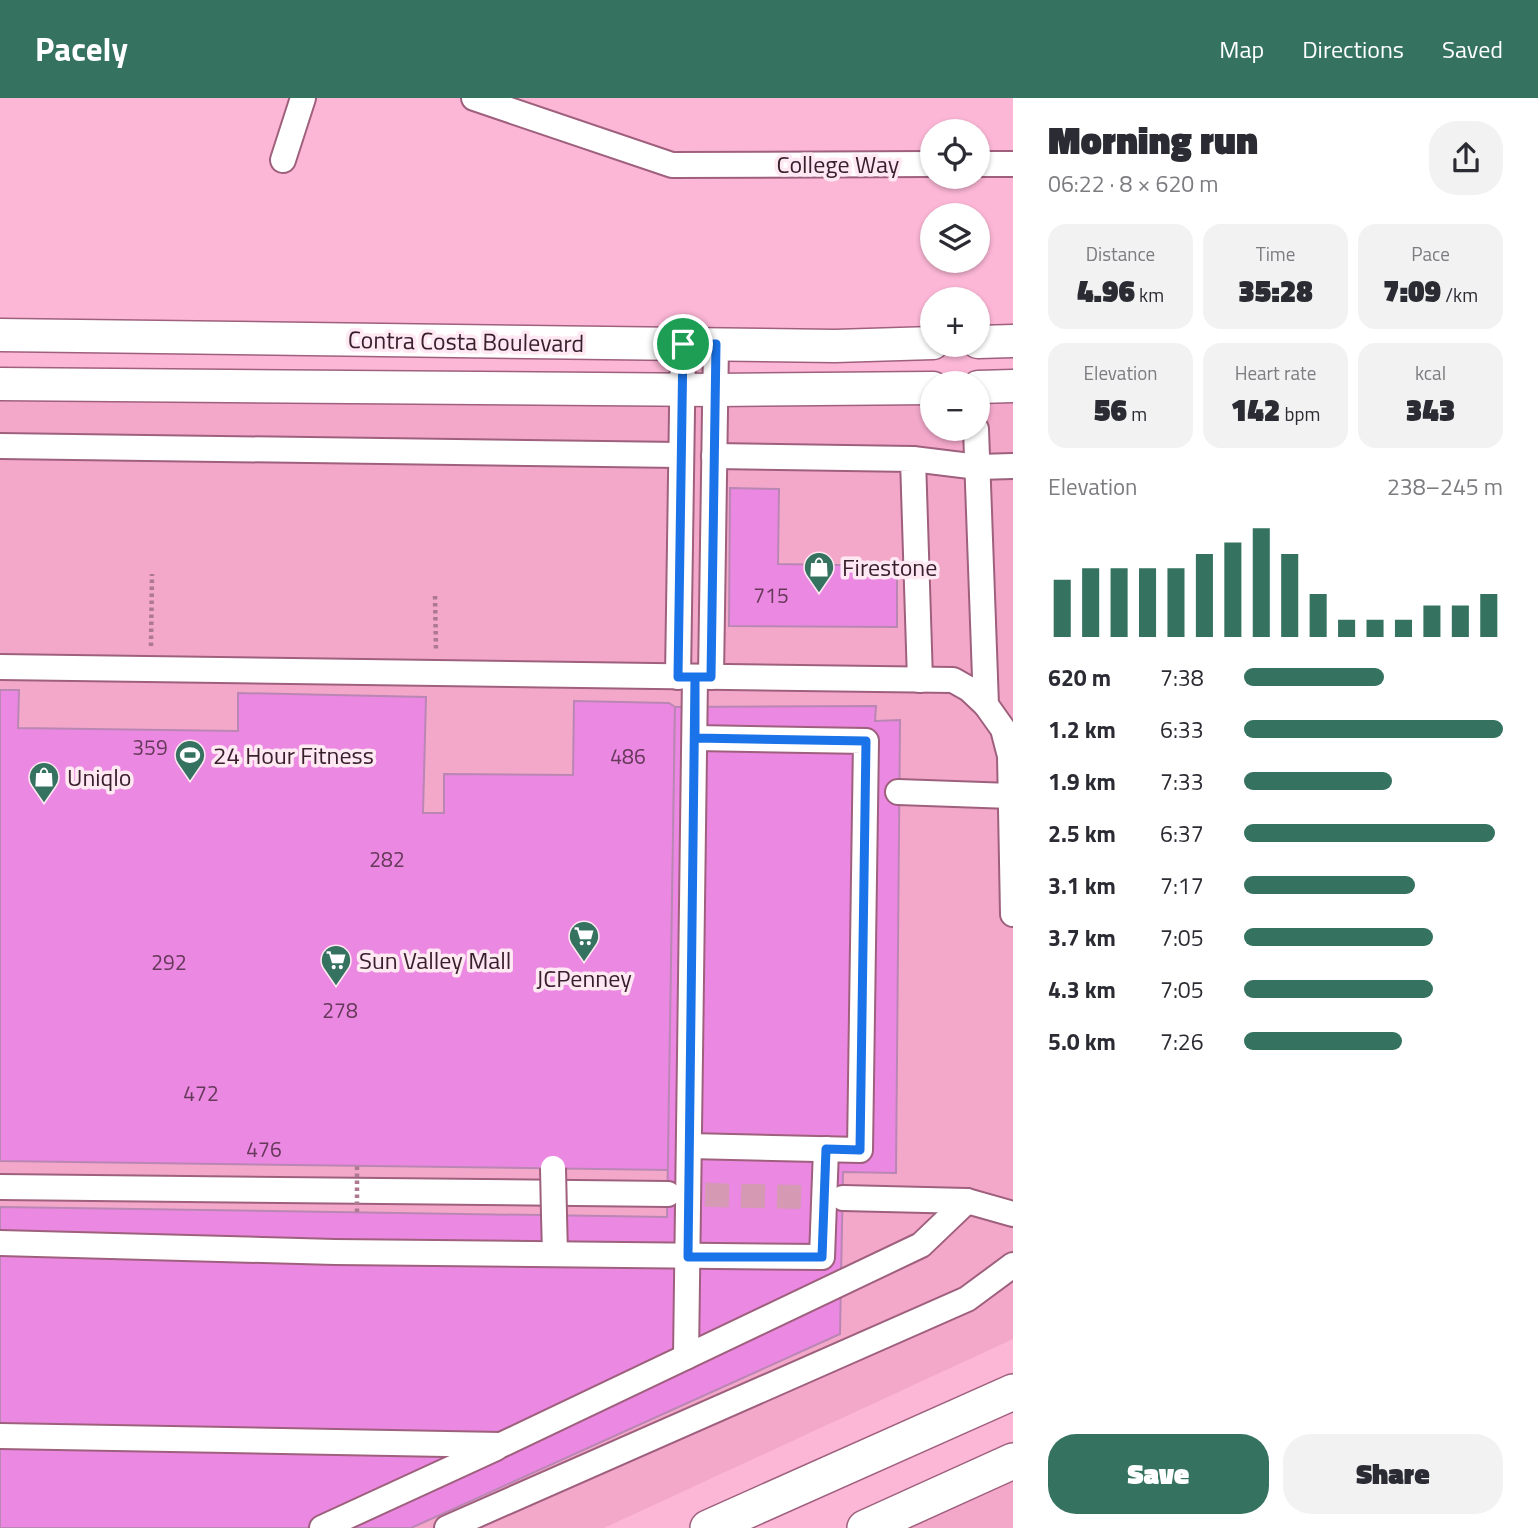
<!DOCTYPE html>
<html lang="en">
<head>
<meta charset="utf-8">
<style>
	:root { --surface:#fff; --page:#f2f2f3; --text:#2b2b33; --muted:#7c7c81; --accent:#357360 }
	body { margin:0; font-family:"Titillium Web",sans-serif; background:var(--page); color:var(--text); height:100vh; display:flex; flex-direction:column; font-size:26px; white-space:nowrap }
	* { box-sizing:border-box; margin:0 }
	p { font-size:23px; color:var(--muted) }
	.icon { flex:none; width:38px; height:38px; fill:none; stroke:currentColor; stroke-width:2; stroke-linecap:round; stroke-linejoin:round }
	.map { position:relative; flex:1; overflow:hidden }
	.side { display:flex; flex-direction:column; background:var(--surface); width:525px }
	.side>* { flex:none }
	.fabs { position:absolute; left:920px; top:21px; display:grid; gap:14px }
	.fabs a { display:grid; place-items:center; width:70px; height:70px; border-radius:50%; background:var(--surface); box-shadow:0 2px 5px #0004; font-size:35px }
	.pin { position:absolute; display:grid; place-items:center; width:60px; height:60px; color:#fff; margin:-30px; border:4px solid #fff; border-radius:50%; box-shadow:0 2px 7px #0007 }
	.round { display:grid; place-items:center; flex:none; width:74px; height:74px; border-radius:28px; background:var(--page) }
	.summary { display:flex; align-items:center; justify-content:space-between; height:119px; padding:0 35px }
	h1 { font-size:38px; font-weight:800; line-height:52px }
	.stats { display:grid; grid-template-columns:repeat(3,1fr); gap:10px; height:119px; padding:7px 35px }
	.stats div { display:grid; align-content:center; border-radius:18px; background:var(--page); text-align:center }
	.stats b { font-size:30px; font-weight:800 }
	.stats small { font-size:19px; font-weight:400 }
	.stats p { font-size:19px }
	.chart { height:196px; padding:14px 35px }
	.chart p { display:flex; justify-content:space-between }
	.chart svg { width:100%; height:126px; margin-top:7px; stroke:var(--accent); stroke-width:6 }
	.primary-button { display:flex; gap:14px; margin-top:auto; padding:14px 35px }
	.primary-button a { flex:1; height:80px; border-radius:28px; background:var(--accent); color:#fff; font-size:28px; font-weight:800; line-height:80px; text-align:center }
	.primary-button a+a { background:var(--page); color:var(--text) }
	ul { padding:0 35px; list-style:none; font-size:23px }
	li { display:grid; grid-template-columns:112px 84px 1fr; align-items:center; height:52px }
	li i { height:18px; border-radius:9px; background:var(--accent) }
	header { display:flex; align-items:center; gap:42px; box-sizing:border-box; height:98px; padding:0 35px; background:var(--accent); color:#fff }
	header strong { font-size:33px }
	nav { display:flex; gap:38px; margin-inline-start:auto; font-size:24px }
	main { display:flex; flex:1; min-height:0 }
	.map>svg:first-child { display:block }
	.built { fill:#f3a8ca }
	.building { fill:#eb88e2; stroke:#ba86b4; stroke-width:2 }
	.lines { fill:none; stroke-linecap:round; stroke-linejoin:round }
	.minor-tunnel { stroke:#d599b4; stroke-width:24; stroke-dasharray:24 12; stroke-linecap:butt }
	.minor-casing { stroke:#9e607d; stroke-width:28 }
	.major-casing { stroke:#9e607d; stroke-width:35 }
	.highway-casing { stroke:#9e607d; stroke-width:38 }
	.path { stroke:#ac7990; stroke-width:4.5; stroke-dasharray:3.5 3.5; stroke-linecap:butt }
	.minor { stroke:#fff; stroke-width:24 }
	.major { stroke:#fff; stroke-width:32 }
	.highway { stroke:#fff; stroke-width:35 }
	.minor-bridge-casing { stroke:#9e607d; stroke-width:28; stroke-linecap:butt }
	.path-bridge { stroke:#ac7990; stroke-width:4.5; stroke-dasharray:3.5 3.5; stroke-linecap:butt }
	.minor-bridge { stroke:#fff; stroke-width:24 }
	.route-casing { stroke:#fff; stroke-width:14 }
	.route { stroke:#1a73e8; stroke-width:9 }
	.labels { text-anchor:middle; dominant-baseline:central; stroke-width:7; stroke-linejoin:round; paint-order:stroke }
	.number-label { font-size:21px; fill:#653959 }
	.street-label { font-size:24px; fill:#381f2b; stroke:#fee8f1 }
	.poi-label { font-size:24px; fill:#381f2b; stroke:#fee8f1; text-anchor:start }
</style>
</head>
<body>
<header>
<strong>Pacely</strong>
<nav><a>Map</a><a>Directions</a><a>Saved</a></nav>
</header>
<main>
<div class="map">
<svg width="1013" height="1430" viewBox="0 0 1013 1430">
	<rect width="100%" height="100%" fill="#fcb7d6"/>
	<g class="built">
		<path d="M 0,286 L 933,290 L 933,331 L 978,331 L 978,289 L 1013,288 L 1013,1241 L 604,1430 L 0,1430 Z"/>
		<path d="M 1013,1363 L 1013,1430 L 865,1430 Z"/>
	</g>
	<g class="building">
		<path d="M 730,390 L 779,391 L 778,466 L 897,468 L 897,529 L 729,528 Z"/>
		<path d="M 0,592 L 19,592 L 18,630 L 238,633 L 238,595 L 426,599 L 423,715 L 444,715 L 444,676 L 573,677 L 574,603 L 669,605 L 675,609 L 669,1072 L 0,1063 Z"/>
		<path d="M 876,608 L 875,623 L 900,622 L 896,1075 L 843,1074 L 840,1236 L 411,1430 L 0,1430 L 0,1109 L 667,1119 L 675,609 Z"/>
	</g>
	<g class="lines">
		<path class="minor-tunnel" d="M 669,1096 L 843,1100"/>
		<g class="minor-casing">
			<g id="minor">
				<path d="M 474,0 L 672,67 L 933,66"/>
				<path d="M 283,62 L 303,0"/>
				<path d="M 978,66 L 1013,66"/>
				<path d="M 976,331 L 986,607 L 1003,631 L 1010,658 L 1013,816"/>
				<path d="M 0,348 L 680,357"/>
				<path d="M 714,358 L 913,361 L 920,582"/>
				<path d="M 913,361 L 978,369 L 1013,368"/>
				<path d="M 0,569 L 953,582 L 969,591 L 986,607"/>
				<path d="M 678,579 L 683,246"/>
				<path d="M 711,579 L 716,246"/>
				<path d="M 898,694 L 1011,698"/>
				<path d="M 689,1048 L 860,1052 L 866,643 L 695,640"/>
				<path d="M 0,1089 L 668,1096"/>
				<path d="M 843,1100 L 967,1103 L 1013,1116"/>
				<path d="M 554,1117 L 555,1156"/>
				<path d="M 0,1145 L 335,1154 L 822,1159 L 826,1051"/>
				<path d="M 686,1259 L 695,579"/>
				<path d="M 0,1338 L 501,1347 L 921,1147 L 967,1103"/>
				<path d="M 322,1430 L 496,1350"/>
				<path d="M 447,1430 L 967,1201 L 1013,1167"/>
			</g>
		</g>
		<g class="major-casing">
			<g id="major">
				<path d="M 0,237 L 835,248 L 933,245"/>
				<path d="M 978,244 L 1013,243"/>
				<path d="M 0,286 L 716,292 L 933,290"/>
				<path d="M 978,289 L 1013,288"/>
			</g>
		</g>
		<g class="highway-casing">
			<g id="highway">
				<path d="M 708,1430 L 1013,1294"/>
				<path d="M 865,1430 L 1013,1363"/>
			</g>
		</g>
		<g class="path">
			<path d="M 435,498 L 436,552"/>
			<path d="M 151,548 L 152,476"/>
		</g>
		<use href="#minor" class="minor"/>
		<use href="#major" class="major"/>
		<use href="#highway" class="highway"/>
		<g class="minor-bridge-casing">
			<path id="minor-bridge" d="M 553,1070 L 554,1117"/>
		</g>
		<path class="path-bridge" d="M 357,1114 L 357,1068"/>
		<use href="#minor-bridge" class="minor-bridge"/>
	</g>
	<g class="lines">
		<g class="route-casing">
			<path id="route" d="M 683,246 L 678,579 L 695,579 C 692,773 690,966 688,1159 L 822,1159 L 826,1051 L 860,1052 L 866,643 L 695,640 L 695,579 L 711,579 L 716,246 L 683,246"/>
		</g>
		<use href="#route" class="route"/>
	</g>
	<defs>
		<g id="shop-pin" transform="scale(1.575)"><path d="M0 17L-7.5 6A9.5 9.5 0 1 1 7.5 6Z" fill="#357360" stroke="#fee8f1"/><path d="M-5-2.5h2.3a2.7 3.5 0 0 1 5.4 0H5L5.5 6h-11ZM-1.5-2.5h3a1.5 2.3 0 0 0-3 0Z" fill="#fff"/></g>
		<g id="stadium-pin" transform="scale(1.575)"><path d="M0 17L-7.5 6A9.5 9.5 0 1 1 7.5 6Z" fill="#357360" stroke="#fee8f1"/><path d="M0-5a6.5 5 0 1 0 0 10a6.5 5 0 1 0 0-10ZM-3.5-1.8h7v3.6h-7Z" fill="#fff"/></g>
		<g id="supermarket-pin" transform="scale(1.575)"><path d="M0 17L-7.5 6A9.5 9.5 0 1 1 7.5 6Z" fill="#357360" stroke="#fee8f1"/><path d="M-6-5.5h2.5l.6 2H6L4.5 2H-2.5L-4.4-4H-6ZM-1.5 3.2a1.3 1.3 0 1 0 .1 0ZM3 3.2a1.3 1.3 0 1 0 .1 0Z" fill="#fff"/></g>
	</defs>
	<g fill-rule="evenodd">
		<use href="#shop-pin" x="819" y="469"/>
		<use href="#stadium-pin" x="190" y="657"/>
		<use href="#shop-pin" x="44" y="679"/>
		<use href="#supermarket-pin" x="584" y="838"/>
		<use href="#supermarket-pin" x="336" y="862"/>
	</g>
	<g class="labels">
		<g class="number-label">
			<text x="771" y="497">715</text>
			<text x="150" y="649">359</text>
			<text x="628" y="658">486</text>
			<text x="387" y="761">282</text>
			<text x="169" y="864">292</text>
			<text x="340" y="912">278</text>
			<text x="201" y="995">472</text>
			<text x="264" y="1051">476</text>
		</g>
		<g class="street-label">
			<text x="838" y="66">College Way</text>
			<text transform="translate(466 243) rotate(1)">Contra Costa Boulevard</text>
		</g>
		<g class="poi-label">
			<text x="842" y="469">Firestone</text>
			<text x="213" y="657">24 Hour Fitness</text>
			<text x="67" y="679">Uniqlo</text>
			<text x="359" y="862">Sun Valley Mall</text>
			<text x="584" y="880" text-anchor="middle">JCPenney</text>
		</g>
	</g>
</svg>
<div class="fabs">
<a><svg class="icon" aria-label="locate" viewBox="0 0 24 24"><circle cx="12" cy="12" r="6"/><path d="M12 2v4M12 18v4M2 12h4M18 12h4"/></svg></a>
<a><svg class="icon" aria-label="layers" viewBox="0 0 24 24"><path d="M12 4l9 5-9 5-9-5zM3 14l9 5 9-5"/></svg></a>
<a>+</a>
<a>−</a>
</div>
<div class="pin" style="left:683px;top:246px;background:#1e9e55"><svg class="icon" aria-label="arrive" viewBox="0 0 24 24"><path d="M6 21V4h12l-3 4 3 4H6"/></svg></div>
</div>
<section class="side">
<div class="summary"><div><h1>Morning run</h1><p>06:22 · 8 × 620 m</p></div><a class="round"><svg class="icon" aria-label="share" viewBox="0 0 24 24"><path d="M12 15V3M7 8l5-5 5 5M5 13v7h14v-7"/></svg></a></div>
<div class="stats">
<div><p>Distance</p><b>4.96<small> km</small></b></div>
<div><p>Time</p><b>35:28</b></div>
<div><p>Pace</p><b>7:09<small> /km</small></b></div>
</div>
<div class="stats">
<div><p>Elevation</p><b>56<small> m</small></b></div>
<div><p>Heart rate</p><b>142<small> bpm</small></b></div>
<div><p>kcal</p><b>343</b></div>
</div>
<div class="chart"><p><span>Elevation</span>238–245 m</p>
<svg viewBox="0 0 160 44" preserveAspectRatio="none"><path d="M5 44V24M15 44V20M25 44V20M35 44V20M45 44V20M55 44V15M65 44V11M75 44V6M85 44V15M95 44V29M105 44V38M115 44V38M125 44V38M135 44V33M145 44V33M155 44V29"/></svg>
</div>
<ul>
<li><b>620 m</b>7:38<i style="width:54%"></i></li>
<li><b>1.2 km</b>6:33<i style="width:100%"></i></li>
<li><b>1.9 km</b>7:33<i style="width:57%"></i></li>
<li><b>2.5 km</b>6:37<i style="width:97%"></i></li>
<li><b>3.1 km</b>7:17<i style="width:66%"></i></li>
<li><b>3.7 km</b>7:05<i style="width:73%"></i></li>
<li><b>4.3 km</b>7:05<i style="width:73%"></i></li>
<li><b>5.0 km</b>7:26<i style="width:61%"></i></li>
</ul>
<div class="primary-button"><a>Save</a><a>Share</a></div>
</section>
</main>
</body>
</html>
